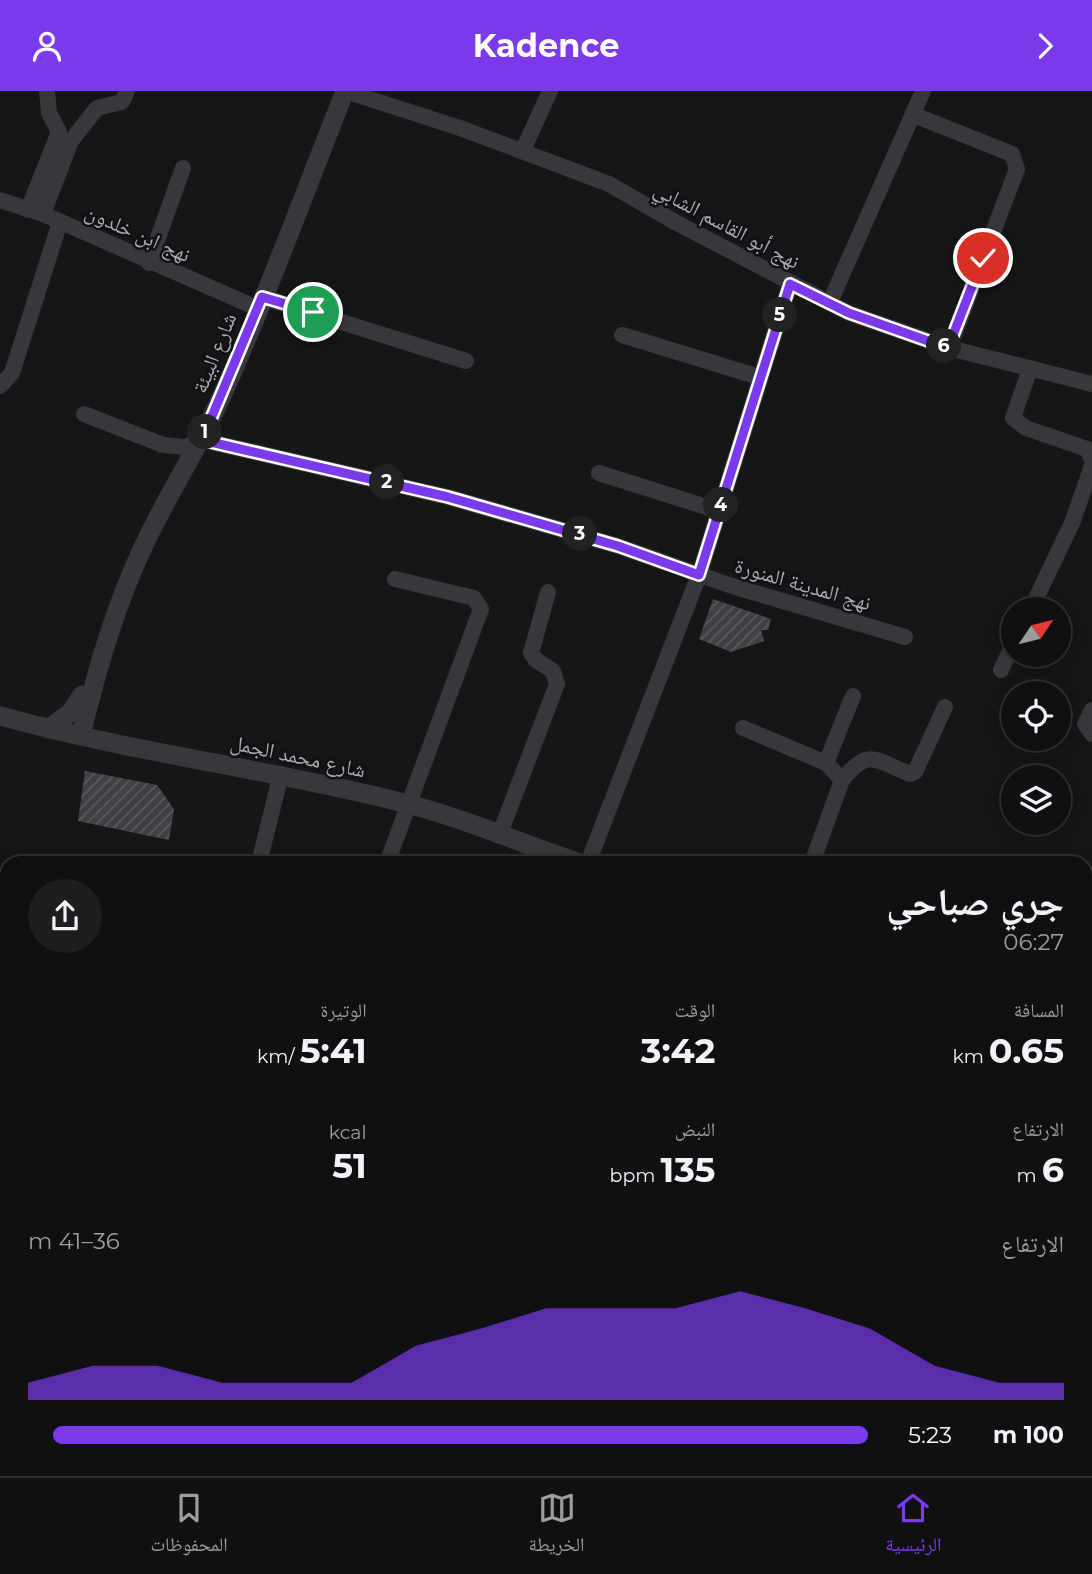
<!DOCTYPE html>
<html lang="ar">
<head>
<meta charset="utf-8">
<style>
	:root { --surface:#101012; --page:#1e1e20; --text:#f1f3f6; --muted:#9c9d9f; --line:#303032; --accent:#7c3aed }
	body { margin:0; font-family:Montserrat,"Noto Naskh Arabic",sans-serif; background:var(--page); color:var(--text); direction:rtl; height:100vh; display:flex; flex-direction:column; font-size:26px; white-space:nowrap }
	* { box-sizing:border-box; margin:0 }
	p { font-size:23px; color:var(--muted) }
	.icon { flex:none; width:38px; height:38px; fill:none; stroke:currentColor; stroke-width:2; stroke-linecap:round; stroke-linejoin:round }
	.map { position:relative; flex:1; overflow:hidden; direction:ltr }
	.panel { position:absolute; left:0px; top:765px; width:1092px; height:621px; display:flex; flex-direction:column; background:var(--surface); border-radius:21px 21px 0 0; box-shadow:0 4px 18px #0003,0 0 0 2px var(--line); direction:rtl }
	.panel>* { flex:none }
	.needle { width:46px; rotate:55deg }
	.tools { position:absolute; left:1001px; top:506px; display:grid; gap:14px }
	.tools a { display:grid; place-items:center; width:70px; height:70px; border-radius:50%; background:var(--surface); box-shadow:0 4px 18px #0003,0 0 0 2px var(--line); font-size:35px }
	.pin { position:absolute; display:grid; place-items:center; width:60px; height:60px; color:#fff; margin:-30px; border:4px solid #fff; border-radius:50%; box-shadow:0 2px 7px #0007 }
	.km { position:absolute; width:35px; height:35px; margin:-18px; border-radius:50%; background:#222; color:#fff; font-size:19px; line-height:35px; text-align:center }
	.round { display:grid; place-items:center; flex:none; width:74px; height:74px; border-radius:37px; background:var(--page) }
	.headline { display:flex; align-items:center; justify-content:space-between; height:119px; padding:0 28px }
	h1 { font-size:38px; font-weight:700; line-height:52px }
	.stats { display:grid; grid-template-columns:repeat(3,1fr); gap:10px; height:119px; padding:7px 28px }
	.stats div { display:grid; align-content:center }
	.stats b { font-size:35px; font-weight:700 }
	.stats small { font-size:19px; font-weight:400 }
	.stats p { font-size:19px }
	.chart { height:196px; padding:14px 28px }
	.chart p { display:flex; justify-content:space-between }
	.chart svg { width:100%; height:126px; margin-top:7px; fill:var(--accent); opacity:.7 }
	ul { padding:0 28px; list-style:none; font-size:23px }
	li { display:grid; grid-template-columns:112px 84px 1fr; align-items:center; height:52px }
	li i { height:18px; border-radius:9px; background:var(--accent) }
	header { display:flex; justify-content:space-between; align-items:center; height:91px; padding:0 28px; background:var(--accent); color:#fff; font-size:32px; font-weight:700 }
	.tabs { display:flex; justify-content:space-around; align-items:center; height:98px; border-top:2px solid var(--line); background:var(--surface); font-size:19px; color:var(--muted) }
	.tabs a { display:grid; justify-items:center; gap:4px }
	.tabs .selected { color:var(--accent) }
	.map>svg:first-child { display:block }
	.building { fill:url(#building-hatch) }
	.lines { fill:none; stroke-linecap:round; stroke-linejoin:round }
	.minor { stroke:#37383d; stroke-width:16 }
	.tertiary { stroke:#37383d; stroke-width:19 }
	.route-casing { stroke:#fff; stroke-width:14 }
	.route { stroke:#7c3aed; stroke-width:9 }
	.labels { text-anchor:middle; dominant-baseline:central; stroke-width:5; stroke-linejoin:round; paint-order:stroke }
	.street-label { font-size:21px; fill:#a8adb8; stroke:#111113 }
</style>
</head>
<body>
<header><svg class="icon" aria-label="forward" viewBox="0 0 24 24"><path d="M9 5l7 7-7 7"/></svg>Kadence<svg class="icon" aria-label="person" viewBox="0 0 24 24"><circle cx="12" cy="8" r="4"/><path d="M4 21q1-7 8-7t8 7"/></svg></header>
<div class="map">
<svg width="1092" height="1385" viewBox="0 0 1092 1385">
	<defs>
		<pattern id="building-hatch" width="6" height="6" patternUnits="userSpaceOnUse" patternTransform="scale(1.75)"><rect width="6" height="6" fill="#404145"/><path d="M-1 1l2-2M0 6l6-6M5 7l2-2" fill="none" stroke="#595a5e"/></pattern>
	</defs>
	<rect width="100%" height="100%" fill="#161618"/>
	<g class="building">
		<path d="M 713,508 L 771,528 L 768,539 L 761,539 L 764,550 L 731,561 L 699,548 Z"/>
		<path d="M 85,680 L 157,694 L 174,718 L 169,749 L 78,730 Z"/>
	</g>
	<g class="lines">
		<g class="minor">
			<path d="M 345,0 L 460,37 L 609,93 L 675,131 L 849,222 L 949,257 L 1092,293"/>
			<path d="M 914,24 L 1012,63 L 1017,78 L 949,257"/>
			<path d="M 523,59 L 550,0"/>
			<path d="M 0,109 L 43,123 L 257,217"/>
			<path d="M 28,119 L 59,41 L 49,22 L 47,0"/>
			<path d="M 43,123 L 71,50 L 97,17 L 122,11 L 127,0"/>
			<path d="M 149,172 L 183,77"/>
			<path d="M 262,206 L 466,270"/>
			<path d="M 830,211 L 923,0"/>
			<path d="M 622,244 L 759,286"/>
			<path d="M 1030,278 L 1013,327 L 1026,337 L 1087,358 L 1092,369"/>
			<path d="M 0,295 L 12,282 L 60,131"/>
			<path d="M 84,323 L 163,354 L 186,356 L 202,349 L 448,406 L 618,455 L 732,495 L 905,546"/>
			<path d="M 599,382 L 719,420"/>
			<path d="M 1031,518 L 1072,432 L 1092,375"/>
			<path d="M 1001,579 L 1013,554"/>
			<path d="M 1092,619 L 1085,633 L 1092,643"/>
			<path d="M 743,637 L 826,672 L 842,689 L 812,772"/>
			<path d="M 826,672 L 853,605"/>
			<path d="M 842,689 C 869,656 875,669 910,683 L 915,681 L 945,616"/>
			<path d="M 499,745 L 557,593 L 553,580 L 536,569 L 531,562 L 548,501"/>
			<path d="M 259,772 L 281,683"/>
			<path d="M 387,772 L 481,518 L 474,507 L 395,488"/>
			<path d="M 588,772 L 699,484 L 790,193"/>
			<path d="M 0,826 L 7,828"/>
			<path d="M 1085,953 L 1092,939"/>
			<path d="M 0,1220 L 7,1223"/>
			<path d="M 1085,1242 L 1092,1245"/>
			<path d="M 0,1291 L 7,1294"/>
			<path d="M 235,1379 L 254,1385"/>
			<path d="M 118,1385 L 120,1379"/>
			<path d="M 521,1385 L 524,1379"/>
			<path d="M 697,1385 L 699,1379"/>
			<path d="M 845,1385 L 847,1379"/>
			<path d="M 1083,1385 L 1092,1365"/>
		</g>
		<g class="tertiary">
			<path d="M 0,625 C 133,662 271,678 404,712 C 464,727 522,753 580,772"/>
			<path d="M 48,638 L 70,622 L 82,604"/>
			<path d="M 81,644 C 97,579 115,515 144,454 C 167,405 197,359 220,309 C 266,208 304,103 345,0"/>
			<path d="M 1085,1025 L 1092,1029"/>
			<path d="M 357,1385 L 359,1379"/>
		</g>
	</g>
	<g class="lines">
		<g class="route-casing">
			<path id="route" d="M 313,221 L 262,206 L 202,349 L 448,406 L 618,455 L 699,484 L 790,193 L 849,222 L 948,257 L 983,167"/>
		</g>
		<use href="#route" class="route"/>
	</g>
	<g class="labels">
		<g class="street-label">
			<text transform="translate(727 134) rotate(28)">نهج أبو القاسم الشابي</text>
			<text transform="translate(138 142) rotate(24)">نهج ابن خلدون</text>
			<text transform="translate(214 262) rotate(-68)">شارع البيئة</text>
			<text transform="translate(803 493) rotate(16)">نهج المدينة المنورة</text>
			<text transform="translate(298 665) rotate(12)">شارع محمد الجمل</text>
		</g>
	</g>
</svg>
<div class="tools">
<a><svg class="needle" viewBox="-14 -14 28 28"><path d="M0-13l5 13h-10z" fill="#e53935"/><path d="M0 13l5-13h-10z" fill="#9c9d9f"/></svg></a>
<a><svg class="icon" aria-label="locate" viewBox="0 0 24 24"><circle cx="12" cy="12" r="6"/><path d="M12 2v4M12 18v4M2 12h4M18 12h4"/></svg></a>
<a><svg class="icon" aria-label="layers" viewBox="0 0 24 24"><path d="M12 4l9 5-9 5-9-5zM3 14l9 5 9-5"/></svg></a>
</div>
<div class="pin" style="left:313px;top:221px;background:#1e9e55"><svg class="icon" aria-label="arrive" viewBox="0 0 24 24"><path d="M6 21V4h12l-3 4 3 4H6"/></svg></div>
<div class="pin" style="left:983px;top:167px;background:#d93025"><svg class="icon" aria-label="check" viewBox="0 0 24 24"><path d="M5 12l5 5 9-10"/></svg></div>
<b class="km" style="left:205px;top:341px">1</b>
<b class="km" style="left:387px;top:391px">2</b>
<b class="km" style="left:580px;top:443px">3</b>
<b class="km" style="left:721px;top:414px">4</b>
<b class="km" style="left:780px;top:224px">5</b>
<b class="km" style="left:944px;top:255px">6</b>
<section class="panel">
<div class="headline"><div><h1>جري صباحي</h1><p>06:27</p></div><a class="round"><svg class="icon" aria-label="share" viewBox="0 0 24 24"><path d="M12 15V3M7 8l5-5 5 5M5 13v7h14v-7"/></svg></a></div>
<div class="stats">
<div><p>المسافة</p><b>0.65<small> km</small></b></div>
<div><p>الوقت</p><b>3:42</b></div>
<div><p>الوتيرة</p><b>5:41<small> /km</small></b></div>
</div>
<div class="stats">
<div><p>الارتفاع</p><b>6<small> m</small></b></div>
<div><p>النبض</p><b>135<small> bpm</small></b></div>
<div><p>kcal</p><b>51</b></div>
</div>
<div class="chart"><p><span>الارتفاع</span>36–41 m</p>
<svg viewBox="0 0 160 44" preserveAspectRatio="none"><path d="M0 44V38L10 32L20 32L30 38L40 38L50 38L60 25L70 19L80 12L90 12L100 12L110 6L120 12L130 19L140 32L150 38L160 38V44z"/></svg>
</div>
<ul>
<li><b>100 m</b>5:23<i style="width:97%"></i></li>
</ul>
</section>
</div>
<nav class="tabs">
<a class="selected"><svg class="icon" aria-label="home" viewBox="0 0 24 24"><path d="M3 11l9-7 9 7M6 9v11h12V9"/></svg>الرئيسية</a>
<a><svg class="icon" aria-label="map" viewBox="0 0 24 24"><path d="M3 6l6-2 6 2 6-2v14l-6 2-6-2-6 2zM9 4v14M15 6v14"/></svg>الخريطة</a>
<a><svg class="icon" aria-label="saved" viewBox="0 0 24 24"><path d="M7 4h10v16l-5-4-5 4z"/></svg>المحفوظات</a>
</nav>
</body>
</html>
